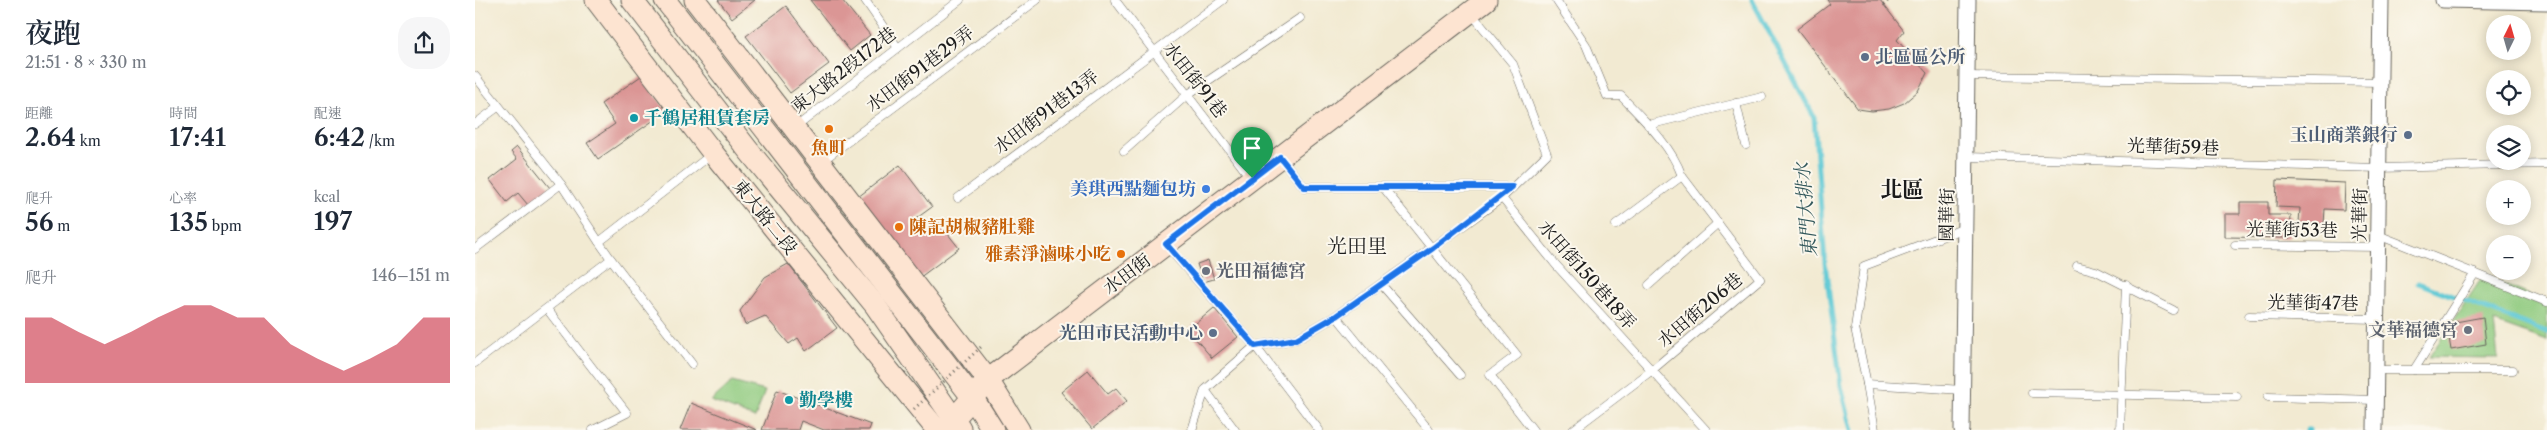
<!DOCTYPE html>
<html lang="zh-TW">
<head>
<meta charset="utf-8">
<style>
	:root { --surface:#fff; --page:#f6f6f7; --text:#1f2937; --muted:#747a83; --accent:#d1495b }
	body { margin:0; font-family:"Libre Caslon Text","Noto Serif TC",serif; background:var(--page); color:var(--text); height:100vh; display:flex; flex-direction:column; font-size:19px; white-space:nowrap }
	* { box-sizing:border-box; margin:0 }
	p { font-size:16px; color:var(--muted) }
	.icon { flex:none; width:28px; height:28px; fill:none; stroke:currentColor; stroke-width:2; stroke-linecap:round; stroke-linejoin:round }
	.map { position:relative; flex:1; overflow:hidden }
	.details { display:flex; flex-direction:column; background:var(--surface); width:475px }
	.details>* { flex:none }
	.needle { width:32px; rotate:5deg }
	.tools { position:absolute; left:2011px; top:15px; display:grid; gap:10px }
	.tools a { display:grid; place-items:center; width:45px; height:45px; border-radius:50%; background:var(--surface); box-shadow:0 2px 12px #0003; font-size:25px }
	.pin { position:absolute; display:grid; place-items:center; width:42px; height:42px; color:#fff; margin:-51px -21px; border-radius:50% 50% 50% 0; rotate:-45deg; box-shadow:0 0 5px #0007 }
	.pin .icon { rotate:45deg }
	.round { display:grid; place-items:center; flex:none; width:52px; height:52px; border-radius:20px; background:var(--page) }
	.overview { display:flex; align-items:center; justify-content:space-between; height:85px; padding:0 25px }
	h1 { font-size:28px; font-weight:600; line-height:38px }
	.stats { display:grid; grid-template-columns:repeat(3,1fr); gap:8px; height:85px; padding:5px 25px }
	.stats div { display:grid; align-content:center }
	.stats b { font-size:25px; font-weight:600 }
	.stats small { font-size:14px; font-weight:400 }
	.stats p { font-size:14px }
	.chart { height:140px; padding:10px 25px }
	.chart p { display:flex; justify-content:space-between }
	.chart svg { width:100%; height:90px; margin-top:5px; fill:var(--accent); opacity:.7 }
	main { display:flex; flex:1; min-height:0 }
	.map>svg:first-child { display:block }
	.green { fill:#90cb80; stroke:#56744e }
	.lines { fill:none; stroke-linecap:round; stroke-linejoin:round }
	.stream { stroke:#5cc8d4; stroke-width:5 }
	.building { fill:#db9695 }
	.lane-casing { stroke:#67645c; stroke-width:9 }
	.street-casing { stroke:#67645c; stroke-width:17 }
	.secondary-casing { stroke:#67645c; stroke-width:23 }
	.path { stroke:#67645c; stroke-width:3; stroke-dasharray:1 4; stroke-linecap:butt }
	.lane { stroke:#fff; stroke-width:8 }
	.street { stroke:#fff; stroke-width:15 }
	.secondary { stroke:#fde4d1; stroke-width:21 }
	.path-bridge { stroke:#67645c; stroke-width:3; stroke-dasharray:1 4; stroke-linecap:butt }
	.route-casing { stroke:#fff; stroke-width:10 }
	.route { stroke:#1a73e8; stroke-width:6 }
	.service-dot { fill:#5c6f8a; stroke:#fbf7ec; stroke-width:2 }
	.culture-dot { fill:#0f9aa8; stroke:#fbf7ec; stroke-width:2 }
	.food-dot { fill:#e8710a; stroke:#fbf7ec; stroke-width:2 }
	.shop-dot { fill:#3f7fe0; stroke:#fbf7ec; stroke-width:2 }
	.worship-dot { fill:#6b7280; stroke:#fbf7ec; stroke-width:2 }
	.labels { text-anchor:middle; dominant-baseline:central; stroke-width:4; stroke-linejoin:round; paint-order:stroke }
	.service-label { font-size:18px; font-weight:bold; fill:#4e5e75; stroke:#fbf7ec; text-anchor:end }
	.street-label { font-size:18px; fill:#1c1c1c; stroke:#fbf7ec }
	.culture-label { font-size:18px; font-weight:bold; fill:#0d838f; stroke:#fbf7ec; text-anchor:start }
	.food-label { font-size:18px; font-weight:bold; fill:#c56008; stroke:#fbf7ec }
	.shop-label { font-size:18px; font-weight:bold; fill:#366cbe; stroke:#fbf7ec; text-anchor:end }
	.worship-label { font-size:18px; font-weight:bold; fill:#5b616d; stroke:#fbf7ec; text-anchor:start }
	.water-label { font-size:19px; font-style:italic; fill:#32585c; stroke:#fbf7ec }
	.quarter-label { font-size:20px; fill:#1c1c1c; stroke:#fbf7ec }
	.district-label { font-size:22px; font-weight:bold; fill:#1c1c1c; stroke:#fbf7ec }
</style>
</head>
<body>
<main>
<section class="details">
<div class="overview"><div><h1>夜跑</h1><p>21:51 · 8 × 330 m</p></div><a class="round"><svg class="icon" aria-label="share" viewBox="0 0 24 24"><path d="M12 15V3M7 8l5-5 5 5M5 13v7h14v-7"/></svg></a></div>
<div class="stats">
<div><p>距離</p><b>2.64<small> km</small></b></div>
<div><p>時間</p><b>17:41</b></div>
<div><p>配速</p><b>6:42<small> /km</small></b></div>
</div>
<div class="stats">
<div><p>爬升</p><b>56<small> m</small></b></div>
<div><p>心率</p><b>135<small> bpm</small></b></div>
<div><p>kcal</p><b>197</b></div>
</div>
<div class="chart"><p><span>爬升</span>146–151 m</p>
<svg viewBox="0 0 160 44" preserveAspectRatio="none"><path d="M0 44V12L10 12L20 19L30 25L40 19L50 12L60 6L70 6L80 12L90 12L100 25L110 32L120 38L130 32L140 25L150 12L160 12V44z"/></svg>
</div>
</section>
<div class="map">
<svg width="2072" height="430" viewBox="0 0 2072 430">
	<rect width="100%" height="100%" fill="#fbf7ec"/>
	<filter id="ink" filterUnits="userSpaceOnUse"><feTurbulence type="fractalNoise" baseFrequency=".02" numOctaves="2"/><feDisplacementMap in="SourceGraphic" scale="10" xChannelSelector="R" yChannelSelector="G"/><feConvolveMatrix kernelMatrix="1 2 1 2 8 2 1 2 1" color-interpolation-filters="sRGB"/></filter>
	<filter id="wash" filterUnits="userSpaceOnUse"><feTurbulence type="fractalNoise" baseFrequency=".0096" numOctaves="4" result="noise"/><feDisplacementMap in="SourceGraphic" scale="20" xChannelSelector="R" yChannelSelector="G"/><feGaussianBlur stdDeviation="1.12" result="paint"/><feColorMatrix in="noise" values="0 0 0 0 0 0 0 0 0 0 0 0 0 0 0 0 0 1.4 0 .05"/><feComposite in="paint" operator="in"/></filter>
	<g filter="url(#wash)">
		<rect width="100%" height="100%" fill="#f2ead2"/>
		<g class="green">
			<path d="M 2008,276 L 2072,302 L 2072,341 L 2019,322 L 2023,358 L 1954,357 Z"/>
			<path d="M 257,382 L 290,391 L 280,418 L 236,401 Z"/>
		</g>
		<g class="lines">
			<g class="stream">
				<path d="M 1277,0 L 1339,117 L 1350,263 L 1366,386 L 1377,430"/>
				<path d="M 1943,283 L 2072,332"/>
				<path d="M 1832,430 L 1834,430"/>
			</g>
		</g>
		<g id="blocks">
			<g class="building">
				<path d="M 243,0 L 280,0 L 257,18 Z"/>
				<path d="M 335,0 L 367,0 L 395,35 L 375,51 Z"/>
				<path d="M 1352,0 L 1405,0 L 1429,31 L 1422,40 L 1452,73 L 1443,91 L 1429,103 L 1414,109 L 1397,111 L 1383,109 L 1322,29 L 1355,4 Z"/>
				<path d="M 311,6 L 354,64 L 315,93 L 271,36 Z"/>
				<path d="M 166,76 L 192,111 L 123,159 L 112,143 L 140,124 L 126,104 Z"/>
				<path d="M 42,147 L 75,188 L 53,205 L 43,193 L 32,202 L 15,180 L 42,159 L 36,152 Z"/>
				<path d="M 425,165 L 457,207 L 435,223 L 443,234 L 462,220 L 484,248 L 444,278 L 383,197 Z"/>
				<path d="M 1802,180 L 1870,183 L 1869,210 L 1850,209 L 1849,224 L 1824,223 L 1825,208 L 1801,207 Z"/>
				<path d="M 1765,202 L 1793,202 L 1793,215 L 1816,215 L 1815,238 L 1750,237 L 1750,214 L 1765,214 Z"/>
				<path d="M 733,260 L 739,279 L 728,282 L 722,264 Z"/>
				<path d="M 313,264 L 362,328 L 331,351 L 323,338 L 314,344 L 290,316 L 270,325 L 265,311 L 290,277 Z"/>
				<path d="M 739,308 L 763,337 L 737,358 L 713,330 Z"/>
				<path d="M 2008,317 L 2011,344 L 1976,350 L 1974,338 L 1978,337 L 1975,323 Z"/>
				<path d="M 613,370 L 633,394 L 641,388 L 652,401 L 617,429 L 586,392 Z"/>
				<path d="M 302,390 L 396,425 L 394,430 L 349,430 L 326,421 L 323,430 L 287,430 Z"/>
				<path d="M 216,403 L 282,430 L 205,430 Z"/>
			</g>
		</g>
	</g>
	<g filter="url(#ink)">
		<use href="#blocks" fill-opacity="0" stroke="#67645c" stroke-width="1"/>
		<g class="lines">
			<g class="lane-casing">
				<g id="lane">
					<path d="M 390,0 L 423,48"/>
					<path d="M 640,0 L 775,177"/>
					<path d="M 1081,0 L 1111,45 L 1132,96 L 1146,96 C 1169,120 1196,145 1207,176 L 1285,279 L 1176,371 L 1098,430"/>
					<path d="M 0,76 L 86,184 L 124,242"/>
					<path d="M 1492,76 L 1906,82"/>
					<path d="M 1261,103 L 1271,145"/>
					<path d="M 0,124 L 23,107"/>
					<path d="M 1173,125 L 1287,97"/>
					<path d="M 321,127 L 485,0"/>
					<path d="M 649,151 L 712,95 L 825,18"/>
					<path d="M 1491,157 L 1904,168 L 2072,164"/>
					<path d="M 806,158 L 829,187 L 1037,187"/>
					<path d="M 347,161 L 562,0"/>
					<path d="M 908,187 L 1042,355 L 1015,375 L 1058,430"/>
					<path d="M 483,198 L 748,0"/>
					<path d="M 1027,198 L 1081,265 L 1231,430"/>
					<path d="M 1141,225 L 1207,176"/>
					<path d="M 1903,235 L 2072,302"/>
					<path d="M 691,245 L 780,346 L 844,430"/>
					<path d="M 1760,245 L 1903,247"/>
					<path d="M 0,249 L 86,184"/>
					<path d="M 136,259 L 217,364"/>
					<path d="M 1602,266 L 1621,271 L 1698,310"/>
					<path d="M 906,284 L 985,375"/>
					<path d="M 1174,285 L 1243,223"/>
					<path d="M 72,309 L 152,413 L 118,430"/>
					<path d="M 861,316 L 954,430"/>
					<path d="M 1774,316 L 1901,319"/>
					<path d="M 780,346 L 821,339 L 861,316 L 1027,198 L 1072,154 L 1038,64 L 996,13"/>
					<path d="M 0,363 L 136,259 L 124,242 L 237,154"/>
					<path d="M 1901,370 L 2038,370"/>
					<path d="M 1939,370 L 2000,273"/>
					<path d="M 1392,384 L 1400,430"/>
					<path d="M 730,390 L 760,430"/>
					<path d="M 1488,390 L 1392,384 L 1380,328 L 1389,266 L 1490,228"/>
					<path d="M 1557,393 L 1762,397"/>
					<path d="M 1793,397 L 1901,400"/>
					<path d="M 717,430 L 730,390 L 780,346"/>
					<path d="M 1645,430 L 1651,285"/>
				</g>
			</g>
			<g class="street-casing">
				<g id="street">
					<path d="M 1968,0 L 2072,2"/>
					<path d="M 1487,430 L 1493,0"/>
					<path d="M 1900,430 L 1906,0"/>
				</g>
			</g>
			<g class="secondary-casing">
				<g id="secondary">
					<path d="M 121,0 L 238,153 L 462,430"/>
					<path d="M 157,0 L 273,150 L 400,305 L 485,428"/>
					<path d="M 190,0 L 497,397 L 518,430"/>
					<path d="M 220,0 L 513,380 L 544,430"/>
					<path d="M 469,430 L 513,380 L 1011,0"/>
				</g>
			</g>
			<path class="path" d="M 1408,5 L 1414,0"/>
			<use href="#lane" class="lane"/>
			<use href="#street" class="street"/>
			<use href="#secondary" class="secondary"/>
			<path class="path-bridge" d="M 439,409 L 506,347"/>
		</g>
	</g>
	<g class="lines" filter="url(#ink)">
		<g class="route-casing">
			<path id="route" d="M 805,157 L 829,187 L 1037,187 L 958,248 L 861,316 L 821,339 L 780,346 L 691,244 Z"/>
		</g>
		<use href="#route" class="route"/>
	</g>
	<g class="service-dot">
		<circle cx="1390" cy="57" r="5"/>
		<circle cx="1933" cy="135" r="5"/>
		<circle cx="738" cy="333" r="5"/>
	</g>
	<g class="culture-dot">
		<circle cx="159" cy="118" r="5"/>
		<circle cx="314" cy="400" r="5"/>
	</g>
	<g class="food-dot">
		<circle cx="354" cy="129" r="5"/>
		<circle cx="424" cy="227" r="5"/>
		<circle cx="646" cy="254" r="5"/>
	</g>
	<circle class="shop-dot" cx="731" cy="189" r="5"/>
	<g class="worship-dot">
		<circle cx="731" cy="271" r="5"/>
		<circle cx="1993" cy="330" r="5"/>
	</g>
	<g class="labels">
		<g class="service-label">
			<text x="1400" y="57" text-anchor="start">北區區公所</text>
			<text x="1923" y="135">玉山商業銀行</text>
			<text x="728" y="333">光田市民活動中心</text>
		</g>
		<g class="street-label">
			<text transform="translate(445 69) rotate(-37)">水田街91巷29弄</text>
			<text transform="translate(369 70) rotate(-38)">東大路2段172巷</text>
			<text transform="translate(720 80) rotate(52)">水田街91巷</text>
			<text transform="translate(571 112) rotate(-37)">水田街91巷13弄</text>
			<text transform="translate(1698 147) rotate(2)">光華街59巷</text>
			<text transform="translate(1472 215) rotate(-89)">國華街</text>
			<text transform="translate(1885 215) rotate(-89)">光華街</text>
			<text transform="translate(290 217) rotate(51)">東大路二段</text>
			<text transform="translate(1817 230) rotate(1)">光華街53巷</text>
			<text transform="translate(652 274) rotate(-37)">水田街</text>
			<text transform="translate(1112 275) rotate(49)">水田街150巷18弄</text>
			<text transform="translate(1838 303) rotate(1)">光華街47巷</text>
			<text transform="translate(1225 310) rotate(-40)">水田街206巷</text>
		</g>
		<g class="culture-label">
			<text x="169" y="118">千鶴居租賃套房</text>
			<text x="324" y="400">勤學樓</text>
		</g>
		<g class="food-label">
			<text x="354" y="148">魚町</text>
			<text x="434" y="227" text-anchor="start">陳記胡椒豬肚雞</text>
			<text x="636" y="254" text-anchor="end">雅素淨滷味小吃</text>
		</g>
		<g class="shop-label">
			<text x="721" y="189">美琪西點麵包坊</text>
		</g>
		<g class="worship-label">
			<text x="741" y="271">光田福德宮</text>
			<text x="1983" y="330" text-anchor="end">文華福德宮</text>
		</g>
		<g class="water-label">
			<text transform="translate(1331 210) rotate(-95)">東門大排水</text>
		</g>
		<g class="quarter-label">
			<text x="882" y="246">光田里</text>
		</g>
		<g class="district-label">
			<text x="1427" y="189">北區</text>
		</g>
	</g>
</svg>
<div class="tools">
<a><svg class="needle" viewBox="-14 -14 28 28"><path d="M0-13l5 13h-10z" fill="#e53935"/><path d="M0 13l5-13h-10z" fill="#747a83"/></svg></a>
<a><svg class="icon" aria-label="locate" viewBox="0 0 24 24"><circle cx="12" cy="12" r="6"/><path d="M12 2v4M12 18v4M2 12h4M18 12h4"/></svg></a>
<a><svg class="icon" aria-label="layers" viewBox="0 0 24 24"><path d="M12 4l9 5-9 5-9-5zM3 14l9 5 9-5"/></svg></a>
<a>+</a>
<a>−</a>
</div>
<div class="pin" style="left:777px;top:178px;background:#1e9e55"><svg class="icon" aria-label="arrive" viewBox="0 0 24 24"><path d="M6 21V4h12l-3 4 3 4H6"/></svg></div>
</div>
</main>
</body>
</html>
